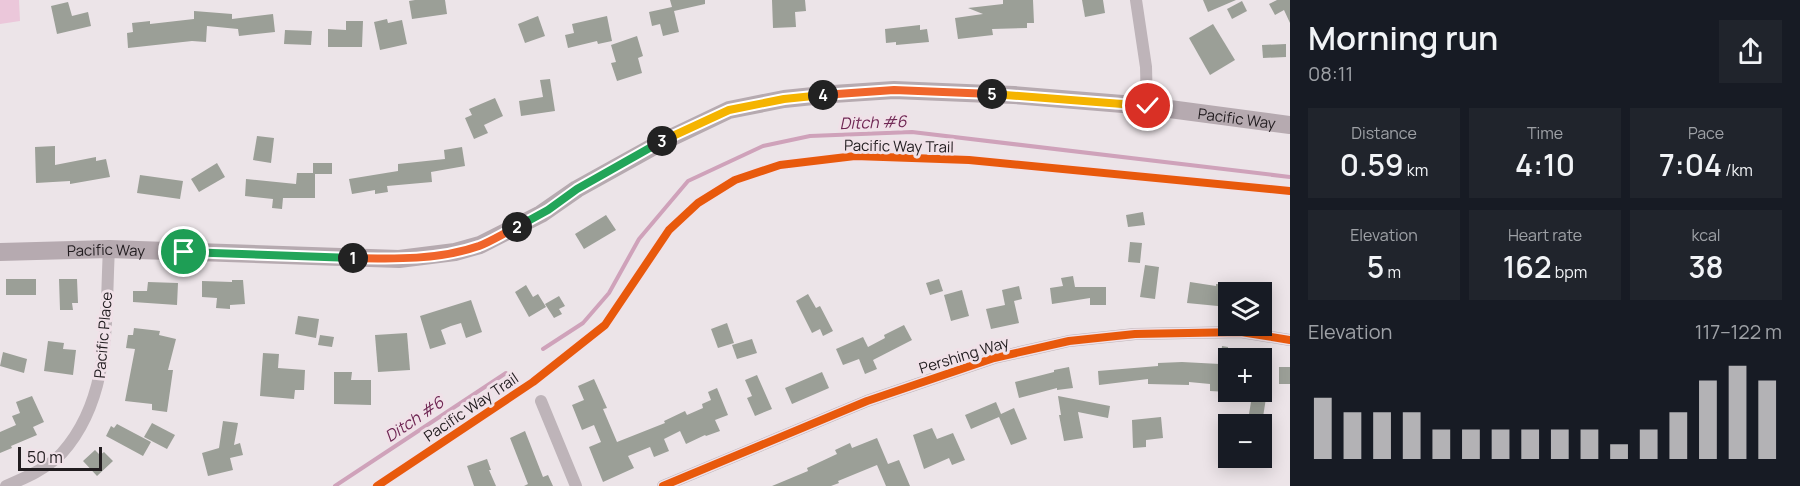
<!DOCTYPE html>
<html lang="en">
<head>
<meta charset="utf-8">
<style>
	:root { --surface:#171b24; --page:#20242c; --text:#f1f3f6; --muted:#9ea1a6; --accent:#b3b2b5 }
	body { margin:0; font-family:Manrope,sans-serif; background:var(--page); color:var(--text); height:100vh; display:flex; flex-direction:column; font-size:22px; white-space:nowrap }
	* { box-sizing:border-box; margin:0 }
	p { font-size:20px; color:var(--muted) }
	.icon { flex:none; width:33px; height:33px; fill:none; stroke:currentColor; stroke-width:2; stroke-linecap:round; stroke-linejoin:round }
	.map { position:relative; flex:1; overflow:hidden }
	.details { display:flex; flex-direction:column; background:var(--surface); width:510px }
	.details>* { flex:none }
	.tools { position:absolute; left:1218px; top:282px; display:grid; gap:12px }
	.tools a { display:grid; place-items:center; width:54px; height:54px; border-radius:0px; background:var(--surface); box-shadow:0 3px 15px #0003; font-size:30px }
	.scale { position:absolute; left:18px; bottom:15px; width:84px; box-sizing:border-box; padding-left:6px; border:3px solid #211c1f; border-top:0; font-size:16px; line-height:21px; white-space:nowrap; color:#211c1f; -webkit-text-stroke:4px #f0e1e8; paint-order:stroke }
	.pin { position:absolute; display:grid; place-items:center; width:51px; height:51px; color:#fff; margin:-26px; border:3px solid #fff; border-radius:50%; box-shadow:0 2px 6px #0007 }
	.km { position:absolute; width:30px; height:30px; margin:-15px; border-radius:50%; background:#222; color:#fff; font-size:16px; line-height:30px; text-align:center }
	.round { display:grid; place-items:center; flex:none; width:63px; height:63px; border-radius:0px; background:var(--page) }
	.head { display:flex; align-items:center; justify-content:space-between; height:102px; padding:0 18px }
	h1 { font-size:33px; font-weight:600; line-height:45px }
	.metrics { display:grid; grid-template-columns:repeat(3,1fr); gap:9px; height:102px; padding:6px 18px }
	.metrics div { display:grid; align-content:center; border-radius:0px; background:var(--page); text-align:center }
	.metrics b { font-size:30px; font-weight:600 }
	.metrics small { font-size:16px; font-weight:400 }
	.metrics p { font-size:16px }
	.chart { height:168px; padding:12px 18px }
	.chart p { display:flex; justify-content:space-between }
	.chart svg { width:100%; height:108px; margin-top:6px; stroke:var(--accent); stroke-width:6 }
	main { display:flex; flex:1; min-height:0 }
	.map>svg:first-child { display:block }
	.green { fill:#ebc7da }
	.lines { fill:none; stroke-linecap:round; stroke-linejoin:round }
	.stream { stroke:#cfa2ba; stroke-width:4 }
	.building { fill:#9b9f97 }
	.minor { stroke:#beb4b9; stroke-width:12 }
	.secondary { stroke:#b6aab0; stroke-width:18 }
	.cycleway-casing { stroke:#f0e1e8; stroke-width:11 }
	.cycleway { stroke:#e8590c; stroke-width:8 }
	.split-1-casing { stroke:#fff; stroke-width:12 }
	.split-2-casing { stroke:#fff; stroke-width:12 }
	.split-3-casing { stroke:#fff; stroke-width:12 }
	.split-4-casing { stroke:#fff; stroke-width:12 }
	.split-5-casing { stroke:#fff; stroke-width:12 }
	.split-6-casing { stroke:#fff; stroke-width:12 }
	.split-1 { stroke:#22a559; stroke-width:8 }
	.split-2 { stroke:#f0652b; stroke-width:8 }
	.split-3 { stroke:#22a559; stroke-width:8 }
	.split-4 { stroke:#f5b400; stroke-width:8 }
	.split-5 { stroke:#f0652b; stroke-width:8 }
	.split-6 { stroke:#f5b400; stroke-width:8 }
	.labels { text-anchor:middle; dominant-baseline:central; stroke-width:6; stroke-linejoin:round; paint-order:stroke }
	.street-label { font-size:15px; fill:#211c1f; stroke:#f0e1e8 }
	.water-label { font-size:16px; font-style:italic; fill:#6f2653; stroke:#f0e1e8 }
</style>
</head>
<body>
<main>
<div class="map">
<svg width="1290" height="486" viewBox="0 0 1290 486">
	<rect width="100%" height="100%" fill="#ece4e8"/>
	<path class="green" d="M 0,0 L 19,0 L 20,21 L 0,24 Z"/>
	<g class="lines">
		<g class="stream">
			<path d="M 543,349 L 583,323 L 609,293 L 639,239 L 688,181 L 763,146 L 810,136 L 912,132 L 1290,177"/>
			<path d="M 335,486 L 506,373"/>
		</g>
	</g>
	<g class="building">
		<path d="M 415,0 L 445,0 L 447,14 L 412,19 L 409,1 Z"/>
		<path d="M 670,0 L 705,0 L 705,4 L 674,11 L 679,32 L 663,36 L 660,24 L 652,26 L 649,12 L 672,7 Z"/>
		<path d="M 772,0 L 805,0 L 806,11 L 795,12 L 796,27 L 773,28 Z"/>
		<path d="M 1003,0 L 1033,0 L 1034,23 L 1027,23 L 1027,28 L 992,29 L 993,35 L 958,39 L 955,18 L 983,14 L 968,8 L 1003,4 Z"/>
		<path d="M 1082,0 L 1103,0 L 1105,13 L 1085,17 Z"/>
		<path d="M 1203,0 L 1236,0 L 1208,12 Z"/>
		<path d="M 1277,0 L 1290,0 L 1290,23 L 1284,10 L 1275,15 L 1269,4 Z"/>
		<path d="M 1242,1 L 1247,11 L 1232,19 L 1227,9 Z"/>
		<path d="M 68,2 L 72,16 L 88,12 L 91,26 L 57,34 L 51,6 Z"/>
		<path d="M 194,11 L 232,14 L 232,19 L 273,14 L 275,32 L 239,36 L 238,29 L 207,26 L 206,42 L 192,41 L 128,48 L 127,33 L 133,32 L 132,23 L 150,21 L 150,24 L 194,19 Z"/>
		<path d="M 538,16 L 545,36 L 525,43 L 518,24 Z"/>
		<path d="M 607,16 L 612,41 L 598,44 L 597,41 L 568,48 L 565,35 L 574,33 L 572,24 Z"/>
		<path d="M 387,19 L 388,23 L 402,20 L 407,44 L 380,50 L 374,22 Z"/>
		<path d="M 346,21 L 363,21 L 362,47 L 328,47 L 328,29 L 346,30 Z"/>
		<path d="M 1213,24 L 1235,60 L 1210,75 L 1189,38 Z"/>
		<path d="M 920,25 L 920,30 L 927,29 L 929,42 L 896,45 L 896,42 L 886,43 L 885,29 Z"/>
		<path d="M 285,30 L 312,31 L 311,45 L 284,44 Z"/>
		<path d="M 637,36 L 643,56 L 638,58 L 642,73 L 617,81 L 611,63 L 616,62 L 611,45 Z"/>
		<path d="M 1286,44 L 1286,57 L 1263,58 L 1262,45 Z"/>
		<path d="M 550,79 L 555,111 L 521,116 L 519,101 L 543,97 L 540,80 Z"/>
		<path d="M 495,98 L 503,116 L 484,125 L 488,133 L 474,139 L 465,118 L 472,115 L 469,109 Z"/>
		<path d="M 257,136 L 274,138 L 271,163 L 253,160 Z"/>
		<path d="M 55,146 L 55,165 L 96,157 L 96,161 L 106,159 L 110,177 L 70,184 L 70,181 L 36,183 L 35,147 Z"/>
		<path d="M 462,147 L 465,166 L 431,172 L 432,182 L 387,186 L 388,192 L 375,194 L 375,190 L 352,194 L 349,179 L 398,171 L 398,164 L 445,159 L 444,150 Z"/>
		<path d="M 217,163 L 225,177 L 199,192 L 191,179 Z"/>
		<path d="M 313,163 L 332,163 L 332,174 L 315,174 L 315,198 L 283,198 L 282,209 L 272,208 L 273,199 L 245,196 L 246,179 L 296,184 L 297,173 L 313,173 Z"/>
		<path d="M 140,175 L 183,181 L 180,199 L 137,193 Z"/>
		<path d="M 1143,212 L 1145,225 L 1128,227 L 1126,215 Z"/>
		<path d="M 606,215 L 616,230 L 584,249 L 575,234 Z"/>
		<path d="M 1130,242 L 1142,243 L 1140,263 L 1128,262 Z"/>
		<path d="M 1145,265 L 1159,267 L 1155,299 L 1140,297 Z"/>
		<path d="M 1073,276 L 1075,287 L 1106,287 L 1106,305 L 1090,305 L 1090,298 L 1052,304 L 1050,288 L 1063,286 L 1061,278 Z"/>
		<rect x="6" y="279" width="30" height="16"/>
		<path d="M 59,279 L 77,279 L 78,303 L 72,303 L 73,310 L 60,310 Z"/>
		<path d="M 939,279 L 943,291 L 930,295 L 926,283 Z"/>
		<path d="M 232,280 L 243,280 L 245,304 L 230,305 L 230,309 L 216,308 L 217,298 L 202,297 L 202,281 L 232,282 Z"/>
		<path d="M 148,282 L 178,283 L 177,305 L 133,302 L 133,291 L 147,291 Z"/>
		<path d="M 1190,282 L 1216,286 L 1216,284 L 1228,285 L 1228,307 L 1187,303 Z"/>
		<path d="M 526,285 L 533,297 L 538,294 L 546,307 L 529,317 L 515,292 Z"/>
		<path d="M 1019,286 L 1022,299 L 1014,301 L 1019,323 L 991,329 L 986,309 L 1005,305 L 1002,290 Z"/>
		<path d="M 962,290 L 969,316 L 951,321 L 944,295 Z"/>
		<path d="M 808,294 L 816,308 L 820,306 L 833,331 L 823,336 L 820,329 L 812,333 L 796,301 Z"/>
		<path d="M 559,296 L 565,306 L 559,309 L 562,314 L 554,318 L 545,304 Z"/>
		<path d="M 471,300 L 482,332 L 466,338 L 461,323 L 451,326 L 441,330 L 446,344 L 430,349 L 420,316 Z"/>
		<path d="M 298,316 L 319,319 L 316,338 L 295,334 Z"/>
		<path d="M 727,323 L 734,343 L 718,348 L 711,329 Z"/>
		<path d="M 904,325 L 912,340 L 873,360 L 877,369 L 865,374 L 859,359 L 843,365 L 836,349 L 863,337 L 868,347 L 885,338 L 884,335 Z"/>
		<path d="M 134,328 L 160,331 L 159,335 L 176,339 L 168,370 L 173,370 L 167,412 L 152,410 L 152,404 L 125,401 L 135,349 L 126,348 L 128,335 L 133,335 Z"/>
		<path d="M 407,333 L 410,370 L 378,372 L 375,335 Z"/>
		<path d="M 320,335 L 334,337 L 332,347 L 318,345 Z"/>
		<path d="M 752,339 L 757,353 L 737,359 L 732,345 Z"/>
		<path d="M 48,341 L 64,343 L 63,349 L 76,350 L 73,375 L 44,371 Z"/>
		<path d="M 1222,346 L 1228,347 L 1228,392 L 1210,391 L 1210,384 L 1189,382 L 1189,385 L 1148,384 L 1148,379 L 1099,385 L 1098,371 L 1158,366 L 1158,363 L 1182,362 L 1220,364 Z"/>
		<path d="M 3,352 L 27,359 L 24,373 L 0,366 Z"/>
		<path d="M 263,353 L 279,354 L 278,368 L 305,370 L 304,390 L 295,390 L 294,399 L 260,396 Z"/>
		<path d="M 1069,367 L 1073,388 L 1057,390 L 1057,388 L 1019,398 L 1015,382 L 1054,372 L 1054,370 Z"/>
		<rect x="1279" y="367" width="11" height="17"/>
		<path d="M 334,372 L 352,372 L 351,380 L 371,380 L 371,405 L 334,404 Z"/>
		<path d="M 822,372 L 829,388 L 792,404 L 785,388 Z"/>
		<path d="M 757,375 L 772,409 L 755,416 L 747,398 L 752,396 L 745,380 Z"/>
		<path d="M 594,379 L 607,408 L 603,409 L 617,442 L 665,423 L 664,421 L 685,411 L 687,415 L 703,408 L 702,404 L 711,400 L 708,392 L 717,388 L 728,415 L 715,420 L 720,431 L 706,436 L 705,435 L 686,444 L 680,431 L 664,439 L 669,451 L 654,457 L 650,447 L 628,456 L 634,468 L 603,482 L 589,447 L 601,442 L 594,425 L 582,430 L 572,405 L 584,400 L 578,386 Z"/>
		<path d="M 32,396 L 44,422 L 33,427 L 37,435 L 11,446 L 12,448 L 0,453 L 0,432 L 16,425 L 12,416 L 20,413 L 16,402 Z"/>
		<path d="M 1058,396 L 1110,406 L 1108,418 L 1078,412 L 1083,438 L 1064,441 L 1059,415 L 1061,415 Z"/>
		<path d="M 1252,396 L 1266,398 L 1263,417 L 1249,414 Z"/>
		<path d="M 996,402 L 1001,414 L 1014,408 L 1027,439 L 1011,445 L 999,417 L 971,429 L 965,415 Z"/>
		<path d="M 1161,417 L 1163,438 L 1146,440 L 1146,447 L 1133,448 L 1132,420 Z"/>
		<path d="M 223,421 L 238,423 L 234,445 L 240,443 L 243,455 L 230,458 L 233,470 L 208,476 L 202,453 L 219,448 Z"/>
		<path d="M 152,423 L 175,435 L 167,449 L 144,437 Z"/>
		<path d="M 117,424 L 151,442 L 143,456 L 106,436 L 111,426 L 114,428 Z"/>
		<path d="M 932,428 L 937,439 L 953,433 L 965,460 L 952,465 L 949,458 L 924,469 L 913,435 Z"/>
		<path d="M 525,431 L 543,477 L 548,475 L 553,486 L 524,486 L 528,484 L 510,438 Z"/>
		<path d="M 877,438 L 888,464 L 899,460 L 910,486 L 886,486 L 877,465 L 838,481 L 839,483 L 831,486 L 772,486 L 808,471 L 807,468 L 837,454 L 835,450 L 850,443 L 852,448 Z"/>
		<path d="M 95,450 L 100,455 L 104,452 L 113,461 L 97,476 L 83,461 Z"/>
		<path d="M 487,459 L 491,470 L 489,470 L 496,486 L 474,486 L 467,466 Z"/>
	</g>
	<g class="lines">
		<g class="minor">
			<path d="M 1136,0 L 1146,67 L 1147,106"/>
			<path d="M 541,401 L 576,486"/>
			<path d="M 6,486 C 25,478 48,468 62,453 C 112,397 105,319 109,249"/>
			<path d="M 663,486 L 867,401 L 994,358 L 1069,341 L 1135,334 L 1241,332 L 1290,340"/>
		</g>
		<path class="secondary" id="s1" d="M 0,252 L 109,249 L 399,259 L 455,252 L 480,245 L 541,214 L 577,189 L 660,143 L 729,110 L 784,99 L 833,94 L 894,90 L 1014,95 L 1147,106 L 1290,125"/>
		<g class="cycleway-casing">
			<g id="cycleway">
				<path d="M 377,486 L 533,382 L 605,325 L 669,230 L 698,203 L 735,180 L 780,165 L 855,156 L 969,160 L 1290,191"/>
				<path d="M 663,486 L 867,401 L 994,358 L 1069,341 L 1135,334 L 1241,332 L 1290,340"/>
			</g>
		</g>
		<use href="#cycleway" class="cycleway"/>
	</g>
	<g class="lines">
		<g class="split-1-casing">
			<path id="split-1" d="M 184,252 L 353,258"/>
		</g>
		<g class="split-2-casing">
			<path id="split-2" d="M 353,258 C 395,259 439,260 479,246 C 492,241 504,233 517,227"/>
		</g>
		<g class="split-3-casing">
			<path id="split-3" d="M 517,227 L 548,210 L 577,189 L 662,141"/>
		</g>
		<g class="split-4-casing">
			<path id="split-4" d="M 662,141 L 729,110 L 784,99 L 823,95"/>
		</g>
		<g class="split-5-casing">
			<path id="split-5" d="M 823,95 L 894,90 L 992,94"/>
		</g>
		<g class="split-6-casing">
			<path id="split-6" d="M 992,94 L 1148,106"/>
		</g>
		<use href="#split-1" class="split-1"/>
		<use href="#split-2" class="split-2"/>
		<use href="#split-3" class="split-3"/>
		<use href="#split-4" class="split-4"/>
		<use href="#split-5" class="split-5"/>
		<use href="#split-6" class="split-6"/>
	</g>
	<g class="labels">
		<g class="street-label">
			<text stroke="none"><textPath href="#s1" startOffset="1276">Pacific Way</textPath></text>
			<text transform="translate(899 146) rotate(1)">Pacific Way Trail</text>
			<text stroke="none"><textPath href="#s1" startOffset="106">Pacific Way</textPath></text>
			<text transform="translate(103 335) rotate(-85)">Pacific Place</text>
			<text transform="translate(964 355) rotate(-17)">Pershing Way</text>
			<text transform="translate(471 407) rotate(-34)">Pacific Way Trail</text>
		</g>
		<g class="water-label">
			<text transform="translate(873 122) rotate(-2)">Ditch #6</text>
			<text transform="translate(414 419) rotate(-34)">Ditch #6</text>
		</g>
	</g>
</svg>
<div class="tools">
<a><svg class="icon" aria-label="layers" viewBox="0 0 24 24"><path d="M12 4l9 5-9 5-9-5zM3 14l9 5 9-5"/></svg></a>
<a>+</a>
<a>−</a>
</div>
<div class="scale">50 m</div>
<div class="pin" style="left:184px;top:252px;background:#1e9e55"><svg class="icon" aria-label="arrive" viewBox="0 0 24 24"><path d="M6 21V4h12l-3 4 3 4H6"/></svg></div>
<div class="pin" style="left:1148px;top:106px;background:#d93025"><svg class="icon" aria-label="check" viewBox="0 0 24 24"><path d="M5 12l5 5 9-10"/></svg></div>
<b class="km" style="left:353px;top:258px">1</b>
<b class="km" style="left:517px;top:227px">2</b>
<b class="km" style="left:662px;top:141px">3</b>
<b class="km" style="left:823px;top:95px">4</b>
<b class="km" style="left:992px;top:94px">5</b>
</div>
<section class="details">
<div class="head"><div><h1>Morning run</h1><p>08:11</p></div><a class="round"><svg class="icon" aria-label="share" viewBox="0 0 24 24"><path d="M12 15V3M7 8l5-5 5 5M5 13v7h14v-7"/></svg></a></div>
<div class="metrics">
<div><p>Distance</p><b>0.59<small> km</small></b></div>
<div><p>Time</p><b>4:10</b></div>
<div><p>Pace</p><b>7:04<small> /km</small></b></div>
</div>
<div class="metrics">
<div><p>Elevation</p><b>5<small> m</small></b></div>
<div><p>Heart rate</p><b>162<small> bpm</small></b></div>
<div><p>kcal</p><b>38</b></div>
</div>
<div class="chart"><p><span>Elevation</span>117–122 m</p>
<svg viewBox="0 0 160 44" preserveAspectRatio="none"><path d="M5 44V19M15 44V25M25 44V25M35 44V25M45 44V32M55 44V32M65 44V32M75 44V32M85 44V32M95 44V32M105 44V38M115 44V32M125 44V25M135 44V12M145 44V6M155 44V12"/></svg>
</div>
</section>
</main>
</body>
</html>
